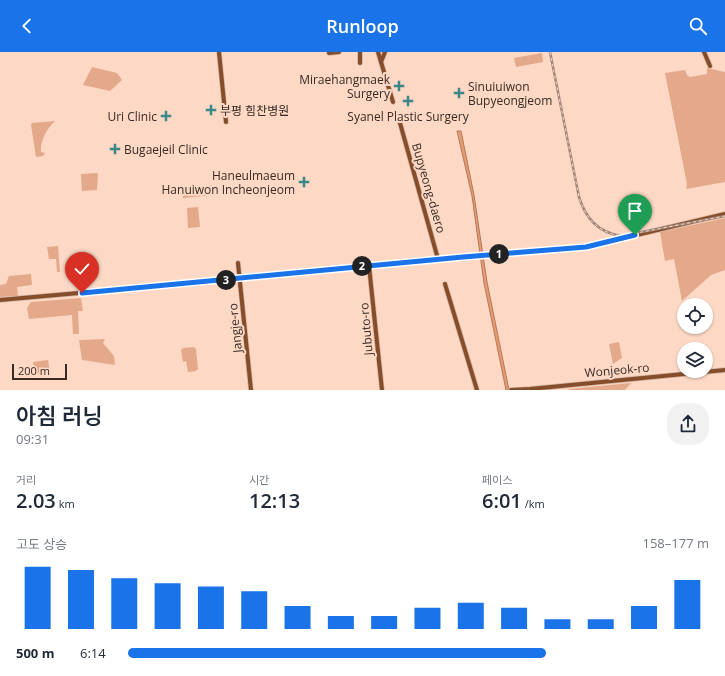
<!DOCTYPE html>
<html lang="ko">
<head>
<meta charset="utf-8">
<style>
	:root { --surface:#fff; --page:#f2f2f3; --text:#1f2937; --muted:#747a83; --accent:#1a73e8 }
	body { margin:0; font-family:"Open Sans","Noto Sans KR",sans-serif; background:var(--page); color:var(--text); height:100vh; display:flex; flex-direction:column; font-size:15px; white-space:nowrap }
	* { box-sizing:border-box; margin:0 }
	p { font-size:13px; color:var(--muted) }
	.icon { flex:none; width:22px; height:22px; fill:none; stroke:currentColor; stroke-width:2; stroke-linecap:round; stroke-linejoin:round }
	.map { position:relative; height:338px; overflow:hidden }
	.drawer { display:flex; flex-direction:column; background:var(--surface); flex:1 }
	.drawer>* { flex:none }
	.fabs { position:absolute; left:677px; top:246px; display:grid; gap:8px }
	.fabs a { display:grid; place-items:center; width:36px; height:36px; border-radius:50%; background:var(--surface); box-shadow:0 1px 3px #0004; font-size:20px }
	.scale { position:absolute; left:12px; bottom:10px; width:55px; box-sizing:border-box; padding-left:4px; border:2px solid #382a23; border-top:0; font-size:11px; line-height:14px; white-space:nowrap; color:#382a23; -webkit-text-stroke:3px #fcd8c5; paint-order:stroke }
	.pin { position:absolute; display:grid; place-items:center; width:34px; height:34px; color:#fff; margin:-41px -17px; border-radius:50% 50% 50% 0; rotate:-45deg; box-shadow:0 0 4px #0007 }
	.pin .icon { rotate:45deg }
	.km { position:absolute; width:20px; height:20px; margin:-10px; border-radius:50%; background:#222; color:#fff; font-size:11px; line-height:20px; text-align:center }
	.round { display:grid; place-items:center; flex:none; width:42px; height:42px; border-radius:16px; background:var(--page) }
	.overview { display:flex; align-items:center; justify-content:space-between; height:68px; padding:0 16px }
	h1 { font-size:22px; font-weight:600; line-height:30px }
	.stats { display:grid; grid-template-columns:repeat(3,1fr); gap:6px; height:68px; padding:4px 16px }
	.stats div { display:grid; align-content:center }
	.stats b { font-size:20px; font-weight:600 }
	.stats small { font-size:11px; font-weight:400 }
	.stats p { font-size:11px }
	.chart { height:112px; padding:8px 16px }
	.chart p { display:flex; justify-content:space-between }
	.chart svg { width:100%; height:72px; margin-top:4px; stroke:var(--accent); stroke-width:6 }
	ul { padding:0 16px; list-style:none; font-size:13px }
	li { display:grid; grid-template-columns:64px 48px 1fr; align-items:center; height:30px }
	li i { height:10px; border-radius:5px; background:var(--accent) }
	header { display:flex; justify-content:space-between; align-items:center; height:52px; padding:0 16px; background:var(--accent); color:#fff; font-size:18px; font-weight:600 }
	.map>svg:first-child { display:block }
	.green { fill:#e4a98a }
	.water { fill:#e79b71; stroke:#b2795a }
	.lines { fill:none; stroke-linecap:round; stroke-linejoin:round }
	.major-casing { stroke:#d5b5a5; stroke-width:5.5 }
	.major { stroke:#864d2b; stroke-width:4 }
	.rail-casing { stroke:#9f8679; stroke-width:2.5 }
	.rail { stroke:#fcd8c5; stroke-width:1; stroke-dasharray:3; stroke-linecap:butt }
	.route-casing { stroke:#fff; stroke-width:8 }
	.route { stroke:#1a73e8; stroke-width:5 }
	.poi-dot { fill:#3d8689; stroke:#fcd8c5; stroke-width:1.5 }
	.labels { text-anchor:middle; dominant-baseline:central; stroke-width:4; stroke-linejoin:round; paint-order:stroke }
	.poi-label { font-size:12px; fill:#382a23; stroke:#fcd8c5; text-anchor:end }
	.street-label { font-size:12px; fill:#382a23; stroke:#fcd8c5 }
</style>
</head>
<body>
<header><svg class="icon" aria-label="back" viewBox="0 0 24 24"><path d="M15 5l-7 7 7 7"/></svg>Runloop<svg class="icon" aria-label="search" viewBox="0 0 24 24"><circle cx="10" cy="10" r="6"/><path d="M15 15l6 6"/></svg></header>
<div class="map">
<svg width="725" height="338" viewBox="0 0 725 338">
	<rect width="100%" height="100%" fill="#fcd8c5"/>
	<g class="green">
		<path d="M 542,1 L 543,10 L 516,15 L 514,6 Z"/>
		<path d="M 92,15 L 117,21 L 122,28 L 110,39 L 83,33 Z"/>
		<path d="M 707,16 L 725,20 L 725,130 L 686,137 L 687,132 L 665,21 L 685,18 L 687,23 L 690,25 L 707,22 Z"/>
		<path d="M 55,69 C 47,76 40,89 41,100 L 45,101 L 43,104 L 36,105 L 31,73 L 32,71 Z"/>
		<path d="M 97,121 L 98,122 L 97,138 L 82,139 L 81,122 Z"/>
		<path d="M 213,133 L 214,143 L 183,146 L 182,136 Z"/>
		<path d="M 198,155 L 200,175 L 188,176 L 187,156 Z"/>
		<path d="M 725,166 L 725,218 L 711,223 L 682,249 L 674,207 L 665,209 L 660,180 Z"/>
		<path d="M 58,194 L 60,220 L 57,220 L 56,207 L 49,207 L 47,195 Z"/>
		<path d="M 31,222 L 32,233 L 17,235 L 18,244 L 0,245 L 0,233 L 6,232 L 9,224 Z"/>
		<path d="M 81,246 L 83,259 L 78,259 L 79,282 L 73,282 L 72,263 L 29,267 L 27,256 L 31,250 Z"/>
		<path d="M 105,287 L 103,291 L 114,304 L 115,313 L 82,308 L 79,288 Z"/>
		<path d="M 619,290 L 622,306 L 613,312 L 609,292 Z"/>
		<path d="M 194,295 L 196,297 L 198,317 L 196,319 L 188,320 L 186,309 L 183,310 L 181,298 L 183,296 Z"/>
		<path d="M 48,308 L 50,320 L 35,322 L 33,310 Z"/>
		<path d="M 631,331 L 625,338 L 569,338 L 568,337 Z"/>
	</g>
	<path class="water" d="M 457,79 L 461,79 L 474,143 L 487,230 L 509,338 L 506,338 L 484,231 L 472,144 Z"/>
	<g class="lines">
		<g class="major-casing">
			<g id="major">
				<path d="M 219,0 L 226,70"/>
				<path d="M 378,0 L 393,50"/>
				<path d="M 704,0 L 710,14"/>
				<path d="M 329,1 L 339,0"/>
				<path d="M 381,10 L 385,0"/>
				<path d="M 360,11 L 360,0"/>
				<path d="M 400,71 L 438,207"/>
				<path d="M 238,211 L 251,338"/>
				<path d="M 369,214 L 382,338"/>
				<path d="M 445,232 L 477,338"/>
				<path d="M 0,248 L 225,228 L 463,205 L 586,195 L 725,162"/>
				<path d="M 511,338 L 530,337 L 725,318"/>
			</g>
		</g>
		<use href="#major" class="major"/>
		<g class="rail-casing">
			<path id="rail" d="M 550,0 L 579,145 C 586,167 598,180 621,184 L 725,164"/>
		</g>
		<use href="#rail" class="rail"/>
	</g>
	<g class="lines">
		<g class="route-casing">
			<path id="route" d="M 82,241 L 463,205 L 586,195 L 635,183"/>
		</g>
		<use href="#route" class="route"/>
	</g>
	<g class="poi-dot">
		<path d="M397 28h4v4h4v4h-4v4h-4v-4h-4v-4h4z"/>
		<path d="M457 35h4v4h4v4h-4v4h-4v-4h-4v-4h4z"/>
		<path d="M406 43h4v4h4v4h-4v4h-4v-4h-4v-4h4z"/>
		<path d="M209 52h4v4h4v4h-4v4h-4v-4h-4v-4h4z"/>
		<path d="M164 58h4v4h4v4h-4v4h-4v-4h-4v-4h4z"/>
		<path d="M113 91h4v4h4v4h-4v4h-4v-4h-4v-4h4z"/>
		<path d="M302 124h4v4h4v4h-4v4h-4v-4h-4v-4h4z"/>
	</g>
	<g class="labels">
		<g class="poi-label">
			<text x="390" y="27">Miraehangmaek<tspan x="390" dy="14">Surgery</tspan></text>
			<text x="468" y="34" text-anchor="start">Sinuiuiwon<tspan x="468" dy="14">Bupyeongjeom</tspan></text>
			<text x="220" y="58" text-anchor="start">부평 힘찬병원</text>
			<text x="157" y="64">Uri Clinic</text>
			<text x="408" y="64" text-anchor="middle">Syanel Plastic Surgery</text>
			<text x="124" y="97" text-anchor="start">Bugaejeil Clinic</text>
			<text x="295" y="123">Haneulmaeum<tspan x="295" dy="14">Hanuiwon Incheonjeom</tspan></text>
		</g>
		<g class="street-label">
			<text transform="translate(429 136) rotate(74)">Bupyeong-daero</text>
			<text transform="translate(235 276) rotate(-96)">Jangje-ro</text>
			<text transform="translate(366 277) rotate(-95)">Jubuto-ro</text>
			<text transform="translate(617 318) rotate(-5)">Wonjeok-ro</text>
		</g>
	</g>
</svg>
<div class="fabs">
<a><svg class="icon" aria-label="locate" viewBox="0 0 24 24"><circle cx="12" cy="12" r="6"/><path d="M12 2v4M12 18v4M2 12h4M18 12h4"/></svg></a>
<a><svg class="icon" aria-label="layers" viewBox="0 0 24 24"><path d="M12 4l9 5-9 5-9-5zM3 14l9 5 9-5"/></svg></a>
</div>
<div class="scale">200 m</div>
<div class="pin" style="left:635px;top:183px;background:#1e9e55"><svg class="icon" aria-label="arrive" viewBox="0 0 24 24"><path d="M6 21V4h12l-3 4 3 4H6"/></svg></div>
<div class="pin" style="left:82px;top:241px;background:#d93025"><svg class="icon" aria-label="check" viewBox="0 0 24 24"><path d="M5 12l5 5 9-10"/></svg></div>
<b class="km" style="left:499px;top:202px">1</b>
<b class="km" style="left:362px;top:214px">2</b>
<b class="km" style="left:226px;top:228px">3</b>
</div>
<section class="drawer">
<div class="overview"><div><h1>아침 러닝</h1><p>09:31</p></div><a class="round"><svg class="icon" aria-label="share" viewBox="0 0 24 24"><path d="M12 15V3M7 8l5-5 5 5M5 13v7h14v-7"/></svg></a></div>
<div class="stats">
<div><p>거리</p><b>2.03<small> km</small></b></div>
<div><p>시간</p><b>12:13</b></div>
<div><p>페이스</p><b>6:01<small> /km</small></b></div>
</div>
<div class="chart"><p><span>고도 상승</span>158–177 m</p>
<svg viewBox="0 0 160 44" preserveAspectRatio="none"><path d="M5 44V6M15 44V8M25 44V13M35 44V16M45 44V18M55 44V21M65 44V30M75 44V36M85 44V36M95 44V31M105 44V28M115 44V31M125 44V38M135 44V38M145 44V30M155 44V14"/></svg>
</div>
<ul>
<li><b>500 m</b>6:14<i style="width:72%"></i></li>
</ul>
</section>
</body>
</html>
